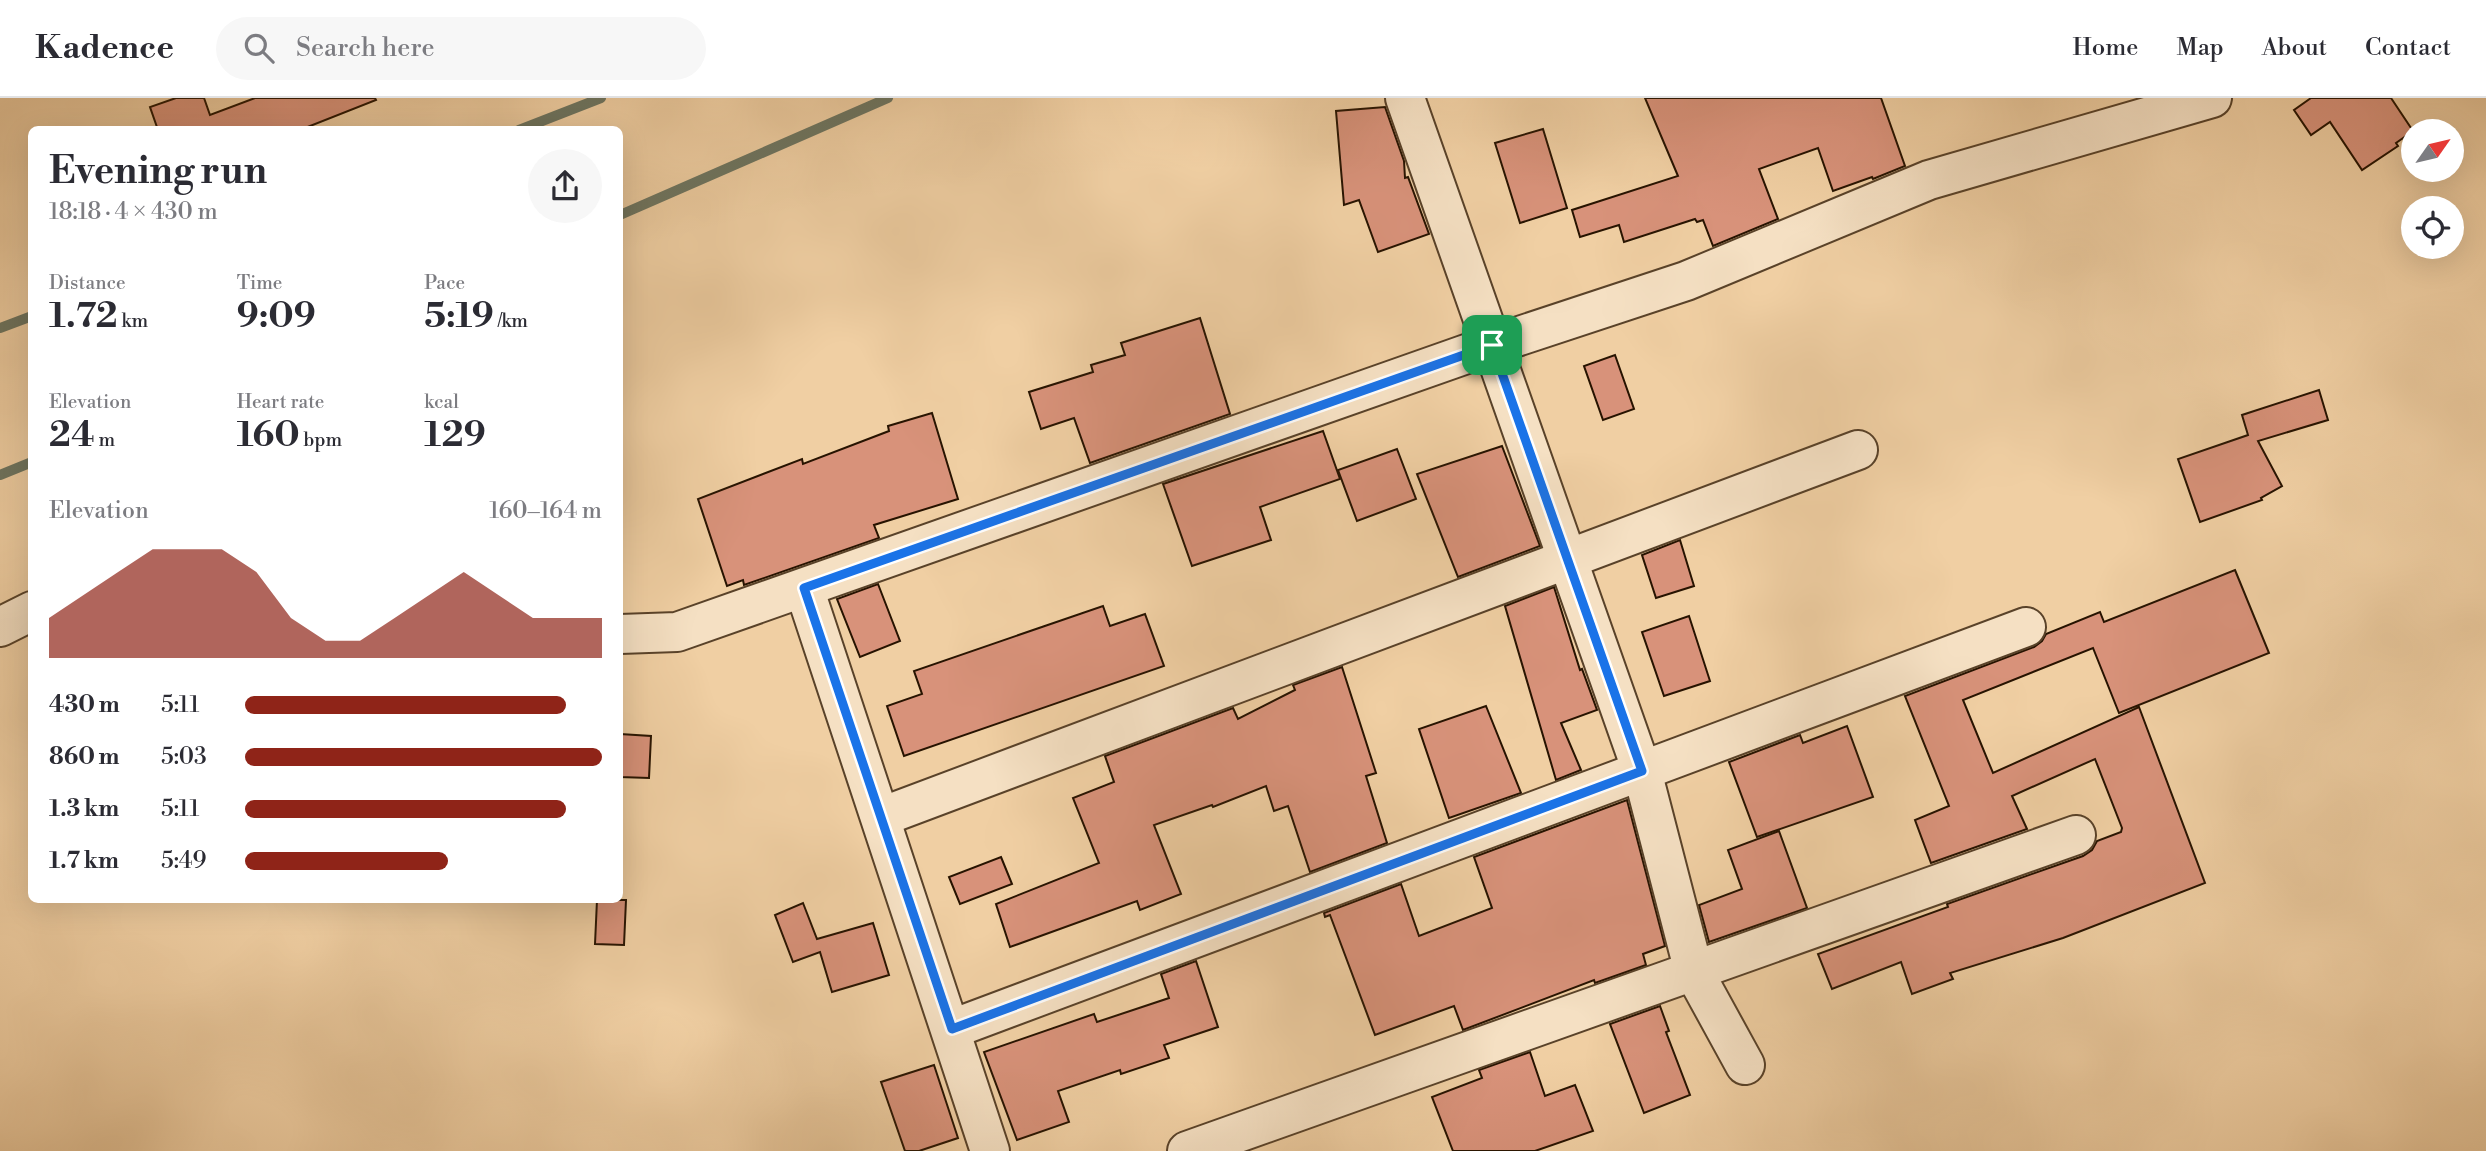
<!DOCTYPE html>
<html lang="en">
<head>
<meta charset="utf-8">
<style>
	:root { --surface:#fff; --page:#f7f7f7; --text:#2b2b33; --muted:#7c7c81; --line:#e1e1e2; --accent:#8f2418 }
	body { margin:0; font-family:"Libre Bodoni",serif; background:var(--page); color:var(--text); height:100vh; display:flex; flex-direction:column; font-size:26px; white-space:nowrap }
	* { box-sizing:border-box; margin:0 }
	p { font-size:23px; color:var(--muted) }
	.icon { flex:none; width:38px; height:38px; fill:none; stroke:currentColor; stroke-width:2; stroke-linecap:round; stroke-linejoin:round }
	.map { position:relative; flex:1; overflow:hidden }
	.sheet { position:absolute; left:28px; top:28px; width:595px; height:777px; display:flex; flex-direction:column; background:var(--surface); border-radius:10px; box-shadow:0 7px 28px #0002 }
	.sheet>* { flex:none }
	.needle { width:46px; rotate:56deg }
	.buttons { position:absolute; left:2401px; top:21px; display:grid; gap:14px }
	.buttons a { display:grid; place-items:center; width:63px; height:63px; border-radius:50%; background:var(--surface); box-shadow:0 7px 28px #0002; font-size:35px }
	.pin { position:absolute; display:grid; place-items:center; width:60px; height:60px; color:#fff; margin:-30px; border-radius:14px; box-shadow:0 4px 10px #0006 }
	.round { display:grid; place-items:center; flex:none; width:74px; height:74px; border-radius:37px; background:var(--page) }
	.head { display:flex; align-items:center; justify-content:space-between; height:119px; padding:0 21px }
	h1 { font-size:38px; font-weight:800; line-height:52px }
	.stats { display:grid; grid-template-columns:repeat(3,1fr); gap:10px; height:119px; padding:7px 21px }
	.stats div { display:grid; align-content:center }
	.stats b { font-size:35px; font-weight:800 }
	.stats small { font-size:19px; font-weight:400 }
	.stats p { font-size:19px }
	.chart { height:196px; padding:14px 21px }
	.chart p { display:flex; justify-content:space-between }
	.chart svg { width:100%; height:126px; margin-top:7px; fill:var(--accent); opacity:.7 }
	ul { padding:0 21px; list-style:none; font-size:23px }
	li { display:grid; grid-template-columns:112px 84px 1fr; align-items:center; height:52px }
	li i { height:18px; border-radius:9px; background:var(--accent) }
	header { display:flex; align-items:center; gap:42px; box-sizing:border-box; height:98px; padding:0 35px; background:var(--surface); border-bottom:2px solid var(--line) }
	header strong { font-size:33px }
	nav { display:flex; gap:38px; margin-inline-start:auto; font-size:24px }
	.search { width:490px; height:63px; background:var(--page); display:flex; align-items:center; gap:18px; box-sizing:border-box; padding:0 24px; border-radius:38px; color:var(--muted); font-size:26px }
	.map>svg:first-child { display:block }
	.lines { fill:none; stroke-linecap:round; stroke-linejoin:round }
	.stream { stroke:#6d7561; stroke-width:10 }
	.building { fill:#d8927a; stroke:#271300; stroke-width:2 }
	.minor-casing { stroke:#594229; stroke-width:42 }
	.minor { stroke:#f5e0c3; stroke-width:38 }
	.route-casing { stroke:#fff; stroke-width:14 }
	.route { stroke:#1a73e8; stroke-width:9 }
</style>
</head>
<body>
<header>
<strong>Kadence</strong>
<div class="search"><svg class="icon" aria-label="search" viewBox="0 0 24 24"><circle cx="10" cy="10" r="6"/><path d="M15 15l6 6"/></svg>Search here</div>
<nav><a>Home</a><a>Map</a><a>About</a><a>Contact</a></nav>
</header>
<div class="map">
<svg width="2486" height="1053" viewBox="0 0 2486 1053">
	<rect width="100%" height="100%" fill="#f0cfa3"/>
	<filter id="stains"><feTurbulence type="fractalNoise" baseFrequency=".00286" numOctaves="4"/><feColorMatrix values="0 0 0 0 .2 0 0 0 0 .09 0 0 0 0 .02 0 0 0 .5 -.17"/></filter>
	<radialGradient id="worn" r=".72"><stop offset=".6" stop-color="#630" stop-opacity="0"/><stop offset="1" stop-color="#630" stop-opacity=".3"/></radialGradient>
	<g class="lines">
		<g class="stream">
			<path d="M 519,32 L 601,0"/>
			<path d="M 620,117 L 888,0"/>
			<path d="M 0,230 L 32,218"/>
			<path d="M 0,377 L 32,364"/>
		</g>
	</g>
	<g class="building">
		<path d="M 176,0 L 204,0 L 210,17 L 255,0 L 375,0 L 376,2 L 300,32 L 158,32 L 150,9 Z"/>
		<path d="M 1645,0 L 1881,0 L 1905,68 L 1873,81 L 1872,79 L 1833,93 L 1818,50 L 1759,71 L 1778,121 L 1713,148 L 1703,122 L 1697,124 L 1695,121 L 1624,144 L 1619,127 L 1580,139 L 1572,112 L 1678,78 Z"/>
		<path d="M 2311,0 L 2391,0 L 2413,33 L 2396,45 L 2398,48 L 2362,72 L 2330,24 L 2311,37 L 2294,12 Z"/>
		<path d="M 1385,9 L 1404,63 L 1405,80 L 1408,79 L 1429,136 L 1378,154 L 1359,102 L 1344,107 L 1336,13 Z"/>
		<path d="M 1543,31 L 1567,110 L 1520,125 L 1495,45 Z"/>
		<path d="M 1200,220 L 1230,316 L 1090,365 L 1074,320 L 1041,331 L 1029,294 L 1093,274 L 1091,267 L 1125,257 L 1121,245 Z"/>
		<path d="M 1615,257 L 1634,311 L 1603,322 L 1584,268 Z"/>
		<path d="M 2319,292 L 2328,322 L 2258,343 L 2282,388 L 2261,400 L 2262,402 L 2200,424 L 2178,361 L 2248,337 L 2242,317 Z"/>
		<path d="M 932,315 L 958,401 L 874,427 L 879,440 L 744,487 L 743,482 L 727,488 L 698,401 L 802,361 L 803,366 L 889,333 L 888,328 Z"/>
		<path d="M 1323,333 L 1340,381 L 1260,409 L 1271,442 L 1192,468 L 1163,386 Z"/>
		<path d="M 1502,348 L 1540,448 L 1458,479 L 1417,376 Z"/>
		<path d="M 1397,351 L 1416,401 L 1357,423 L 1338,372 Z"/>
		<path d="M 1680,442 L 1694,488 L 1656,500 L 1642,457 Z"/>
		<path d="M 2235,472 L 2269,555 L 2119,615 L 2093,550 L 1963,602 L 1993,675 L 2139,609 L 2205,785 L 2063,840 L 1950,875 L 1953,881 L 1912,896 L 1901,864 L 1832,891 L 1818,856 L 1948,809 L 1947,806 L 2083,758 L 2092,752 L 2097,743 L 2121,734 L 2122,730 L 2095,661 L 2012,698 L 2027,731 L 1931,765 L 1915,722 L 1949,708 L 1905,598 L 2034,549 L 2042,543 L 2046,536 L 2100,514 L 2104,524 Z"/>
		<path d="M 878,486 L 900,543 L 860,559 L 837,501 Z"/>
		<path d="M 1554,489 L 1580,572 L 1582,571 L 1597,612 L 1561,625 L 1581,672 L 1556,682 L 1505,508 Z"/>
		<path d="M 1103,508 L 1110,528 L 1145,516 L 1164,568 L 904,658 L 887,608 L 922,596 L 914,573 Z"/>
		<path d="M 1689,518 L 1710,583 L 1664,598 L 1642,534 Z"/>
		<path d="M 1342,569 L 1376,675 L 1366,678 L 1387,745 L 1310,774 L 1288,708 L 1274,713 L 1266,688 L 1213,709 L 1212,707 L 1154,727 L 1181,796 L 1140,812 L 1137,803 L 1010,849 L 996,806 L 1099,765 L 1073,700 L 1114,684 L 1105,658 L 1233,610 L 1238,621 L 1295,592 L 1293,587 Z"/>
		<path d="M 1486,608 L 1521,695 L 1449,720 L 1419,631 Z"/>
		<path d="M 1847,628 L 1873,699 L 1757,739 L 1729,664 L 1800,637 L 1803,645 Z"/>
		<path d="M 620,636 L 651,638 L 649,680 L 620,679 Z"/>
		<path d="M 1627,702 L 1665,848 L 1643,856 L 1646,867 L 1595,885 L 1594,882 L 1463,932 L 1454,908 L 1375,937 L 1330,817 L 1325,819 L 1324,815 L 1401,786 L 1419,838 L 1492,810 L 1474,759 Z"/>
		<path d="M 1779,733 L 1807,810 L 1709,844 L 1699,807 L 1742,791 L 1728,752 Z"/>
		<path d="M 1001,759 L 1012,786 L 960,806 L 949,779 Z"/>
		<path d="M 597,802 L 626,802 L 624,847 L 595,846 Z"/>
		<path d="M 803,805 L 817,841 L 873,825 L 889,877 L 832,894 L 820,854 L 793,864 L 775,817 Z"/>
		<path d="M 1196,863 L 1218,929 L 1164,947 L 1169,960 L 1121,976 L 1120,972 L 1058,993 L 1069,1024 L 1017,1042 L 984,954 L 1094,916 L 1097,924 L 1169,900 L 1161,876 Z"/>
		<path d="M 1660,908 L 1669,933 L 1666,934 L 1690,997 L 1644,1015 L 1610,926 Z"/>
		<path d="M 1530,954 L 1545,998 L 1575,987 L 1593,1033 L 1535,1053 L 1453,1053 L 1432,999 L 1482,980 L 1479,972 Z"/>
		<path d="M 934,967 L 958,1040 L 919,1053 L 905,1053 L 881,984 Z"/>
	</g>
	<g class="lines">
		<g class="minor-casing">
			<g id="minor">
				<path d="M 1405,0 L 1642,673 L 1694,874 L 1745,967"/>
				<path d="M 804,490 L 990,1053"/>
				<path d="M 0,529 L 32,513"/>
				<path d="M 620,536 L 677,534 L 1492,247 L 1686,183 L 1929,82 L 2212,0"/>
				<path d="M 881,719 L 1858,352"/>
				<path d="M 952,931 L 2026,529"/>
				<path d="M 1187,1053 L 2076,737"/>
			</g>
		</g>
		<use href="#minor" class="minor"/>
	</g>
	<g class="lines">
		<g class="route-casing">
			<path id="route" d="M 1492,247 L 1642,673 L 952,931 L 804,490 Z"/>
		</g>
		<use href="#route" class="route"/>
	</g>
	<rect width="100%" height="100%" filter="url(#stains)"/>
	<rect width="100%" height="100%" fill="url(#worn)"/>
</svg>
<div class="buttons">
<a><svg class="needle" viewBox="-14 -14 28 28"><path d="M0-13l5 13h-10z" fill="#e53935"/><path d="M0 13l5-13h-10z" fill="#7c7c81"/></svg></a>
<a><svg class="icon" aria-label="locate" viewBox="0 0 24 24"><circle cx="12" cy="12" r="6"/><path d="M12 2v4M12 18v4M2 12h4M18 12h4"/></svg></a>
</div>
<div class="pin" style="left:1492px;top:247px;background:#1e9e55"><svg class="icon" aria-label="arrive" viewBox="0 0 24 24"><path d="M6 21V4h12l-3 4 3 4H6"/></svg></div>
<section class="sheet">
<div class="head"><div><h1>Evening run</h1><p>18:18 · 4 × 430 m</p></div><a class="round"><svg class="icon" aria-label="share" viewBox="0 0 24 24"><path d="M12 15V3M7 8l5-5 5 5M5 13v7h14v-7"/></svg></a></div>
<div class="stats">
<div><p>Distance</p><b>1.72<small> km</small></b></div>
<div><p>Time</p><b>9:09</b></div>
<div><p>Pace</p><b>5:19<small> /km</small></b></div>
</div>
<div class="stats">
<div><p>Elevation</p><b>24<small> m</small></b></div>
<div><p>Heart rate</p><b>160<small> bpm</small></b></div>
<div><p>kcal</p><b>129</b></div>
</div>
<div class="chart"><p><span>Elevation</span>160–164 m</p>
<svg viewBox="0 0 160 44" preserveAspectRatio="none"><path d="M0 44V30L10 22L20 14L30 6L40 6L50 6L60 14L70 30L80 38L90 38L100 30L110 22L120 14L130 22L140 30L150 30L160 30V44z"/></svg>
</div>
<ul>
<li><b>430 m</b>5:11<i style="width:90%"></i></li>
<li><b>860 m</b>5:03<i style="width:100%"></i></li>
<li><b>1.3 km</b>5:11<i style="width:90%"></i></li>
<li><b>1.7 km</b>5:49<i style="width:57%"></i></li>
</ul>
</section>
</div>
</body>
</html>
